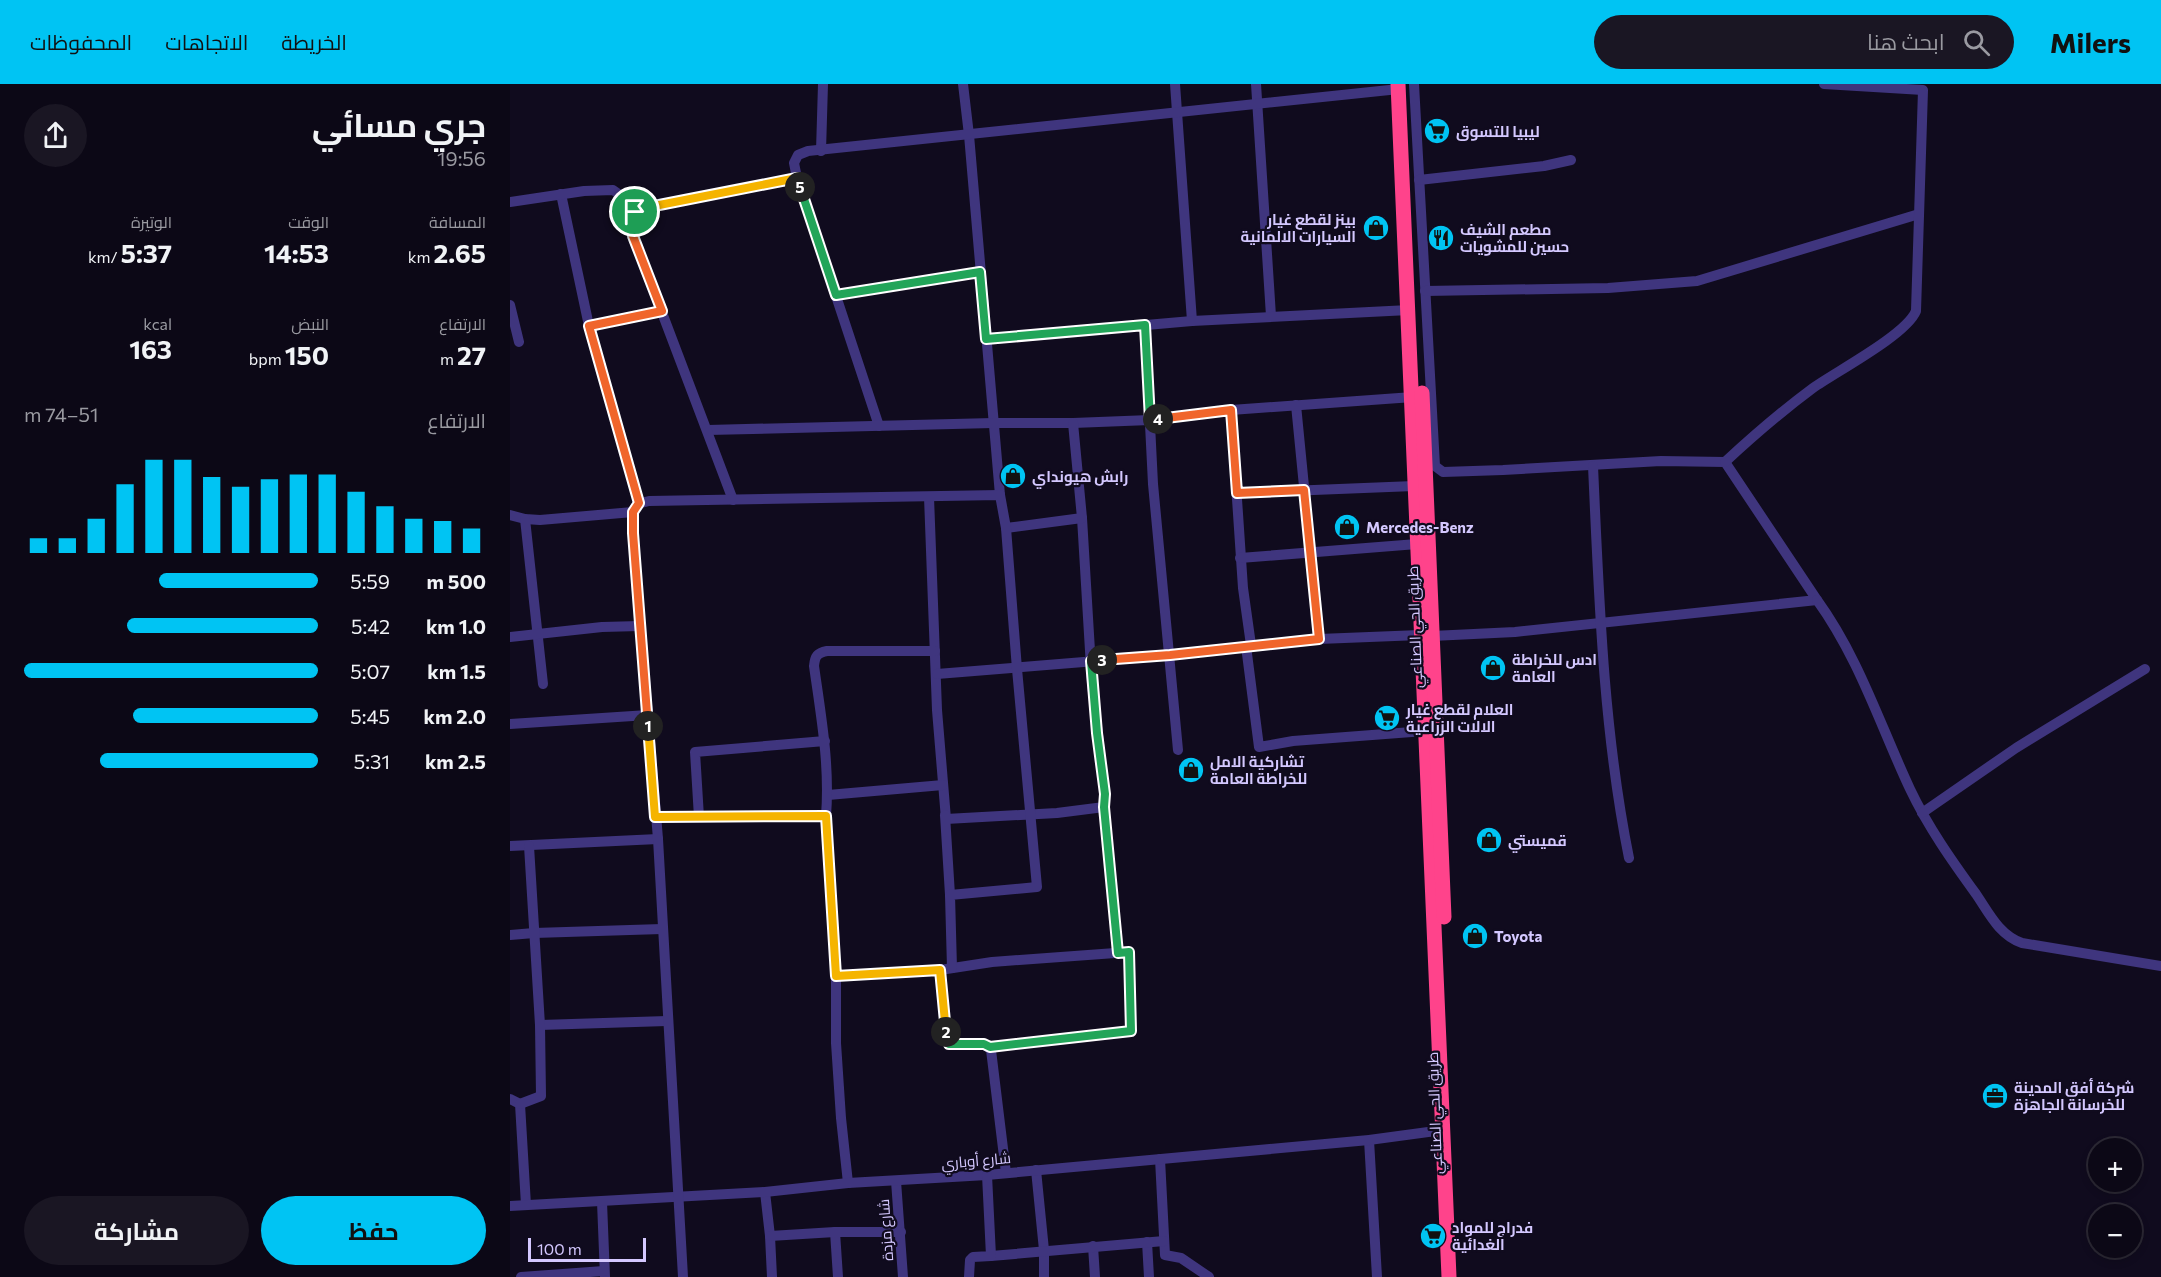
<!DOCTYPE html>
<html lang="ar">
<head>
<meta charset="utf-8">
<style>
	:root { --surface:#0c0816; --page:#1a1623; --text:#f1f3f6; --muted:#9a9aa1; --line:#2c2935; --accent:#00c4f3 }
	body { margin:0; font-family:Commissioner,Cairo,sans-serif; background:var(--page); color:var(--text); direction:rtl; height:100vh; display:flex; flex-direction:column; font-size:22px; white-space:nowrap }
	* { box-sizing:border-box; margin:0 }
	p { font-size:20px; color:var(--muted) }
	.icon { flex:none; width:33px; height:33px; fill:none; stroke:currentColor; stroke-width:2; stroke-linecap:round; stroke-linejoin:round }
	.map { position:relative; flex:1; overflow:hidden; direction:ltr }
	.drawer { display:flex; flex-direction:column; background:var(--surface); width:510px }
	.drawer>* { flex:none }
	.fabs { position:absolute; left:1578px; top:1054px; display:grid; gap:12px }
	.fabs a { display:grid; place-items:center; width:54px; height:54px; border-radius:50%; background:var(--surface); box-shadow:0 3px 9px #0003,0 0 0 2px var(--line); font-size:30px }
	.scale { position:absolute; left:18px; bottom:15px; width:118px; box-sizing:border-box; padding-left:6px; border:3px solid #d4c8ff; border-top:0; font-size:16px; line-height:21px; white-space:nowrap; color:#d4c8ff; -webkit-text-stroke:4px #100b1e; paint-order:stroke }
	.pin { position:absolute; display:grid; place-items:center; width:51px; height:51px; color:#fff; margin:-26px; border:3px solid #fff; border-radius:50%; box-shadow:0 2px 6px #0007 }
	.km { position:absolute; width:30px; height:30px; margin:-15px; border-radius:50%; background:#222; color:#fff; font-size:16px; line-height:30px; text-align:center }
	.round { display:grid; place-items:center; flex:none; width:63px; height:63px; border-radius:32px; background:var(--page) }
	.overview { display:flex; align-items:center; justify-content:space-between; height:102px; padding:0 24px }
	h1 { font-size:33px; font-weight:700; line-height:45px }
	.metrics { display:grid; grid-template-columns:repeat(3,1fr); gap:9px; height:102px; padding:6px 24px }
	.metrics div { display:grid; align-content:center }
	.metrics b { font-size:26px; font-weight:700 }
	.metrics small { font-size:16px; font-weight:400 }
	.metrics p { font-size:16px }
	.chart { height:168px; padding:12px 24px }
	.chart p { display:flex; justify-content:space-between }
	.chart svg { width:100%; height:108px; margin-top:6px; stroke:var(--accent); stroke-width:6 }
	.button { display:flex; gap:12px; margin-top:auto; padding:12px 24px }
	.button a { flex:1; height:69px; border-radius:36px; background:var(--accent); color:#111; font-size:24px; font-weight:700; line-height:69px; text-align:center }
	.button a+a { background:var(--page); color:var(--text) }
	ul { padding:0 24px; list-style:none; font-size:20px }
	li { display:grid; grid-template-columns:96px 72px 1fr; align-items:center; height:45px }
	li i { height:15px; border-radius:8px; background:var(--accent) }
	header { display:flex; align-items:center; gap:36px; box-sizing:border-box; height:84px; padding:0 30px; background:var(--accent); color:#111 }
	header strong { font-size:28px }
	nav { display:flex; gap:33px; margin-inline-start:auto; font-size:21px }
	.search { width:420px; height:54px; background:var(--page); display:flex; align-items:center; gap:15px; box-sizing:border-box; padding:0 21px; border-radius:33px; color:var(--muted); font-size:22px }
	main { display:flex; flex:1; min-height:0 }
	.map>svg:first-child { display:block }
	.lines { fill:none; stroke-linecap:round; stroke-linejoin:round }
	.minor { stroke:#3f357e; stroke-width:10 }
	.highway { stroke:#ff438b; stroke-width:15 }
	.split-1-casing { stroke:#fff; stroke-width:12 }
	.split-2-casing { stroke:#fff; stroke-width:12 }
	.split-3-casing { stroke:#fff; stroke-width:12 }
	.split-4-casing { stroke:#fff; stroke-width:12 }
	.split-5-casing { stroke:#fff; stroke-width:12 }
	.split-6-casing { stroke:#fff; stroke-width:12 }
	.split-1 { stroke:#f0652b; stroke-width:8 }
	.split-2 { stroke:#f5b400; stroke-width:8 }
	.split-3 { stroke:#22a559; stroke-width:8 }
	.split-4 { stroke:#f0652b; stroke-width:8 }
	.split-5 { stroke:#22a559; stroke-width:8 }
	.split-6 { stroke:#f5b400; stroke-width:8 }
	.labels { text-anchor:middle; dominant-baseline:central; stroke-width:4.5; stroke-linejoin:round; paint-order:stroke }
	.poi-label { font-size:15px; font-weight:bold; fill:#d4c8ff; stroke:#100b1e; text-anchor:start }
	.street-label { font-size:15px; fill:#d4c8ff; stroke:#100b1e }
</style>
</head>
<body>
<header>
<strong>Milers</strong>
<div class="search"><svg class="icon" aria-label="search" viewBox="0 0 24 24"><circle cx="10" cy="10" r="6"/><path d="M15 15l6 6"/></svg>ابحث هنا</div>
<nav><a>الخريطة</a><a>الاتجاهات</a><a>المحفوظات</a></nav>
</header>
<main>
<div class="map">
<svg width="1651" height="1193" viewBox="0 0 1651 1193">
	<rect width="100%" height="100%" fill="#100b1e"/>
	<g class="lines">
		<g class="minor">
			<path d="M 453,0 L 459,51 L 490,411"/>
			<path d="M 665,0 L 682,237"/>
			<path d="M 746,0 L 761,232"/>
			<path d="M 904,0 L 925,382 L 933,388 L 993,386 L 1151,377 L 1215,378 L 1307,516 L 1005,548 L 922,552"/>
			<path d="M 311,67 L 313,0"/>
			<path d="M 909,96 L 1034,82 L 1061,76"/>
			<path d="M 51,110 L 79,242 L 129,419"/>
			<path d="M 0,118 L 74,107 L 103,106 L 113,113 L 125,128"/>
			<path d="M 915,207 L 1098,204 L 1187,197 L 1409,130"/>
			<path d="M 326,211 L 470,188"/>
			<path d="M 0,221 L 9,258"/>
			<path d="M 635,241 L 643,400 L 668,666"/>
			<path d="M 79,242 L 152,227"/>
			<path d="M 476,255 L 682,237 L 899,226"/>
			<path d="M 786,321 L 809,555"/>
			<path d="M 721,326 L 733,504 L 741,561"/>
			<path d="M 369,342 L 287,94 L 284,79 L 288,71 L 298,67 L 889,5"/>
			<path d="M 198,346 L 483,339 L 563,339 L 640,336 L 721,326 L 903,313"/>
			<path d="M 1215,378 C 1243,352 1272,327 1303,304 C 1327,287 1396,251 1406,227 L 1413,6 L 1314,0"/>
			<path d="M 1083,382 C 1089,513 1093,645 1119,774"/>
			<path d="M 727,409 L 904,402"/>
			<path d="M 419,413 L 427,626 L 436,735 L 547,729 L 594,723 L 595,710 L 582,600 L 572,434"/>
			<path d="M 223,416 L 123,152 L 120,136 L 125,128 L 139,123 L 287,94"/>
			<path d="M 0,431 L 15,435 L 30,436 L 123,428"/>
			<path d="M 15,435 L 33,600"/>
			<path d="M 496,444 L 572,434 L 563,339"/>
			<path d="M 730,474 L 907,460"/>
			<path d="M 1307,516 C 1349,574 1370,641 1400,705 C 1418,743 1442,777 1466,810 C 1479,829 1489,851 1512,859 L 1651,882"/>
			<path d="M 0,553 L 92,543 L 130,542"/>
			<path d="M 736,562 L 749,663 L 783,657 L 915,647"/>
			<path d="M 427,590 L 660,571 L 809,555 L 910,551"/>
			<path d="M 0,640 L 138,631"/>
			<path d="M 318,711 L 433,701"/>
			<path d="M 594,723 L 608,869"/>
			<path d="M 1412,729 L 1506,664 L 1635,585"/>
			<path d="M 435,731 L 440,811"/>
			<path d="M 145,733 L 316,732"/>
			<path d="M 189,733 L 185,668 L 315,657"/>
			<path d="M 0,762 L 148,755"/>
			<path d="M 0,851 L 24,849 L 152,845"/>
			<path d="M 430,886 L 437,958 L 444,961 L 474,960 L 481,966 L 496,1089"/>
			<path d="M 326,892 L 430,886 L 482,878 L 619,868 L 621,947 L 480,963"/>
			<path d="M 30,941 L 157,937"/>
			<path d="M 0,1015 L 10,1020 L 16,1121"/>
			<path d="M 10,1020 L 31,1012 L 30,941 L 19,762"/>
			<path d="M 859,1056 L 867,1193"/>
			<path d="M 650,1075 L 655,1171 L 671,1174 L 699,1193"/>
			<path d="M 526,1086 L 534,1166 L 534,1193"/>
			<path d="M 386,1097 L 393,1193"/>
			<path d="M 338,1099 L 331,1034 L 326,959 L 326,892 L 316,732 C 320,681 311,632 304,582 C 305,572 307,569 317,567 L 425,567"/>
			<path d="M 255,1108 L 260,1152 L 262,1193"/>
			<path d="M 92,1118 L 95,1193"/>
			<path d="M 0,1122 L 255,1108 L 338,1099 L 477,1091 L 859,1056 L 933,1046"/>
			<path d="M 325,1148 L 328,1193"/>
			<path d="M 260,1152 L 325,1148 L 391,1148"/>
			<path d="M 637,1158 L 639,1193"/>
			<path d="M 583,1162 L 585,1193"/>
			<path d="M 481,1172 L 654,1157"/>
			<path d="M 11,1193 L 94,1187"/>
			<path d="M 173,1193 L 148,755 L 123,449 L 123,428 L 127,420 L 139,417 L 490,411 L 496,444 L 507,585 L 527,803 L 440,811 L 442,884"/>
			<path d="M 459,1193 L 460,1176 L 463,1173 L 481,1172 L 477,1091"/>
		</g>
		<g class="highway">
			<path d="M 888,0 L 939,1193"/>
			<path d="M 912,309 L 934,833"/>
		</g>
	</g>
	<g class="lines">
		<g class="split-1-casing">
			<path id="split-1" d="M 125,128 L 120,136 L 123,152 L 152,227 L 79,242 L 129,419 L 123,428 L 123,449 L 138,642"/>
		</g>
		<g class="split-2-casing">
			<path id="split-2" d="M 138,642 L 145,733 L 316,732 L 326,892 L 430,886 L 436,948"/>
		</g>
		<g class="split-3-casing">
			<path id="split-3" d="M 436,948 L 439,960 L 474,960 L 480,963 L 621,947 L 619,868 L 608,869 L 594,723 L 595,710 L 587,649 L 581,577 L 592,576"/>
		</g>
		<g class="split-4-casing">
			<path id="split-4" d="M 592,576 L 660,571 L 809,555 L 794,406 L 727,409 L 721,326 L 648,335"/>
		</g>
		<g class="split-5-casing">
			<path id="split-5" d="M 290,103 L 326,211 L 470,188 L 476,255 L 635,241 L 640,336 L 648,335"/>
		</g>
		<g class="split-6-casing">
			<path id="split-6" d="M 125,128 L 139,123 L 287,94 L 290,103"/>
		</g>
		<use href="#split-1" class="split-1"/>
		<use href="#split-2" class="split-2"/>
		<use href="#split-3" class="split-3"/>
		<use href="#split-4" class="split-4"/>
		<use href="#split-5" class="split-5"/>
		<use href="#split-6" class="split-6"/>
	</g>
	<defs>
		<g id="supermarket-disc" transform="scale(1.35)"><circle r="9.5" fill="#00c4f3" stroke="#100b1e"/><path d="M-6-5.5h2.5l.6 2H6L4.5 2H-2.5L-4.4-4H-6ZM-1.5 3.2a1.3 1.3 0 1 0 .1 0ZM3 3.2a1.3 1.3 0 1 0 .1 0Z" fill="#111"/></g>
		<g id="shop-disc" transform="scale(1.35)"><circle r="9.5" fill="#00c4f3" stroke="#100b1e"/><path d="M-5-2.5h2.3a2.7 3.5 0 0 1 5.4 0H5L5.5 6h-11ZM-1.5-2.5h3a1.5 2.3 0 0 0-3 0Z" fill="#111"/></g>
		<g id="restaurant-disc" transform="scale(1.35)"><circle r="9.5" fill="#00c4f3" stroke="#100b1e"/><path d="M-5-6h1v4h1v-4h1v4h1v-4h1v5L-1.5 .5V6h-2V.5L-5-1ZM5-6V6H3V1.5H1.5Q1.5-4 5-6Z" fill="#111"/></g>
		<g id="office-disc" transform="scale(1.35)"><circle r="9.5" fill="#00c4f3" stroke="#100b1e"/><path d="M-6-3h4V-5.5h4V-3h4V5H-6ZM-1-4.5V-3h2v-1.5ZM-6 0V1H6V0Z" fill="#111"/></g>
	</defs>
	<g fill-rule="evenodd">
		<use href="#supermarket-disc" x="927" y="47"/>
		<use href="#shop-disc" x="866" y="144"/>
		<use href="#restaurant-disc" x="931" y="154"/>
		<use href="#shop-disc" x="503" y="392"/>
		<use href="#shop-disc" x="837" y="443"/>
		<use href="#shop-disc" x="983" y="584"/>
		<use href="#supermarket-disc" x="877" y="634"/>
		<use href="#shop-disc" x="681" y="686"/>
		<use href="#shop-disc" x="979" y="756"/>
		<use href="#shop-disc" x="965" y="852"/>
		<use href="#office-disc" x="1485" y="1012"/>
		<use href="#supermarket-disc" x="923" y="1152"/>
	</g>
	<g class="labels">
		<g class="poi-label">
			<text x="946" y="47">ليبيا للتسوق</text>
			<text x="846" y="135" text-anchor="end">بينز لقطع غيار<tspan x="846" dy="17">السيارات الالمانية</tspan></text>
			<text x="950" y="145">مطعم الشيف<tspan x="950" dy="17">حسين للمشويات</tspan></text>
			<text x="522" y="392">رابش هيونداي</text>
			<text x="856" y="443">Mercedes-Benz</text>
			<text x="1002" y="575">ادس للخراطة<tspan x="1002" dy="17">العامة</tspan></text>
			<text x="896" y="625">العلام لقطع غيار<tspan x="896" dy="17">الالات الزراعية</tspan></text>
			<text x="700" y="677">تشاركية الامل<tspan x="700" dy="17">للخراطة العامة</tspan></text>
			<text x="998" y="756">قميستي</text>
			<text x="984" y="852">Toyota</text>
			<text x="1504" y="1003">شركة أفق المدينة<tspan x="1504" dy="17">للخرسانة الجاهزة</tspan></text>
			<text x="942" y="1143">فدراج للمواد<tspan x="942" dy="17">الغدائية</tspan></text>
		</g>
		<g class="street-label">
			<text transform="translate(904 543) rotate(-92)">طريق الحي الصناعي</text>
			<text transform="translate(924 1029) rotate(-92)">طريق الحي الصناعي</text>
			<text transform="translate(466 1076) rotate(-5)">شارع أوباري</text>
			<text transform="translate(375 1146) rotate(-94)">شارع مزدة</text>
		</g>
	</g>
</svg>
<div class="fabs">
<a>+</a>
<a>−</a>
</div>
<div class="scale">100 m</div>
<div class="pin" style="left:125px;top:128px;background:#1e9e55"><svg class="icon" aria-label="arrive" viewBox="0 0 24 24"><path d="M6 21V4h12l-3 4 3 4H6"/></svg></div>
<b class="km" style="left:138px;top:642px">1</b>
<b class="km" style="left:436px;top:948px">2</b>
<b class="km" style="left:592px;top:576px">3</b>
<b class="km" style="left:648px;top:335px">4</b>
<b class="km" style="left:290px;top:103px">5</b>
</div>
<section class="drawer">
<div class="overview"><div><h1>جري مسائي</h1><p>19:56</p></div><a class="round"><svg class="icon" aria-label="share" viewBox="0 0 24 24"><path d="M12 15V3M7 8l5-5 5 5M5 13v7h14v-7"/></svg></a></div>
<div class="metrics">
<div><p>المسافة</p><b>2.65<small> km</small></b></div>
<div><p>الوقت</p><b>14:53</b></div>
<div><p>الوتيرة</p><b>5:37<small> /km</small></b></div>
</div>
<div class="metrics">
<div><p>الارتفاع</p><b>27<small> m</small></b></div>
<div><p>النبض</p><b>150<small> bpm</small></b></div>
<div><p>kcal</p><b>163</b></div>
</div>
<div class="chart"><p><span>الارتفاع</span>51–74 m</p>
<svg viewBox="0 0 160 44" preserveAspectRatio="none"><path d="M5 44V38M15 44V38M25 44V30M35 44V16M45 44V6M55 44V6M65 44V13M75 44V17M85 44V14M95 44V12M105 44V12M115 44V19M125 44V25M135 44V30M145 44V31M155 44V34"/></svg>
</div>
<ul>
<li><b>500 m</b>5:59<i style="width:54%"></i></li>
<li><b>1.0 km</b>5:42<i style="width:65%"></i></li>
<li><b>1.5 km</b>5:07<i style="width:100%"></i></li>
<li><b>2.0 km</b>5:45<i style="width:63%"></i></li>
<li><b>2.5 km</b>5:31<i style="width:74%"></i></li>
</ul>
<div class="button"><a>حفظ</a><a>مشاركة</a></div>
</section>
</main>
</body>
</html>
